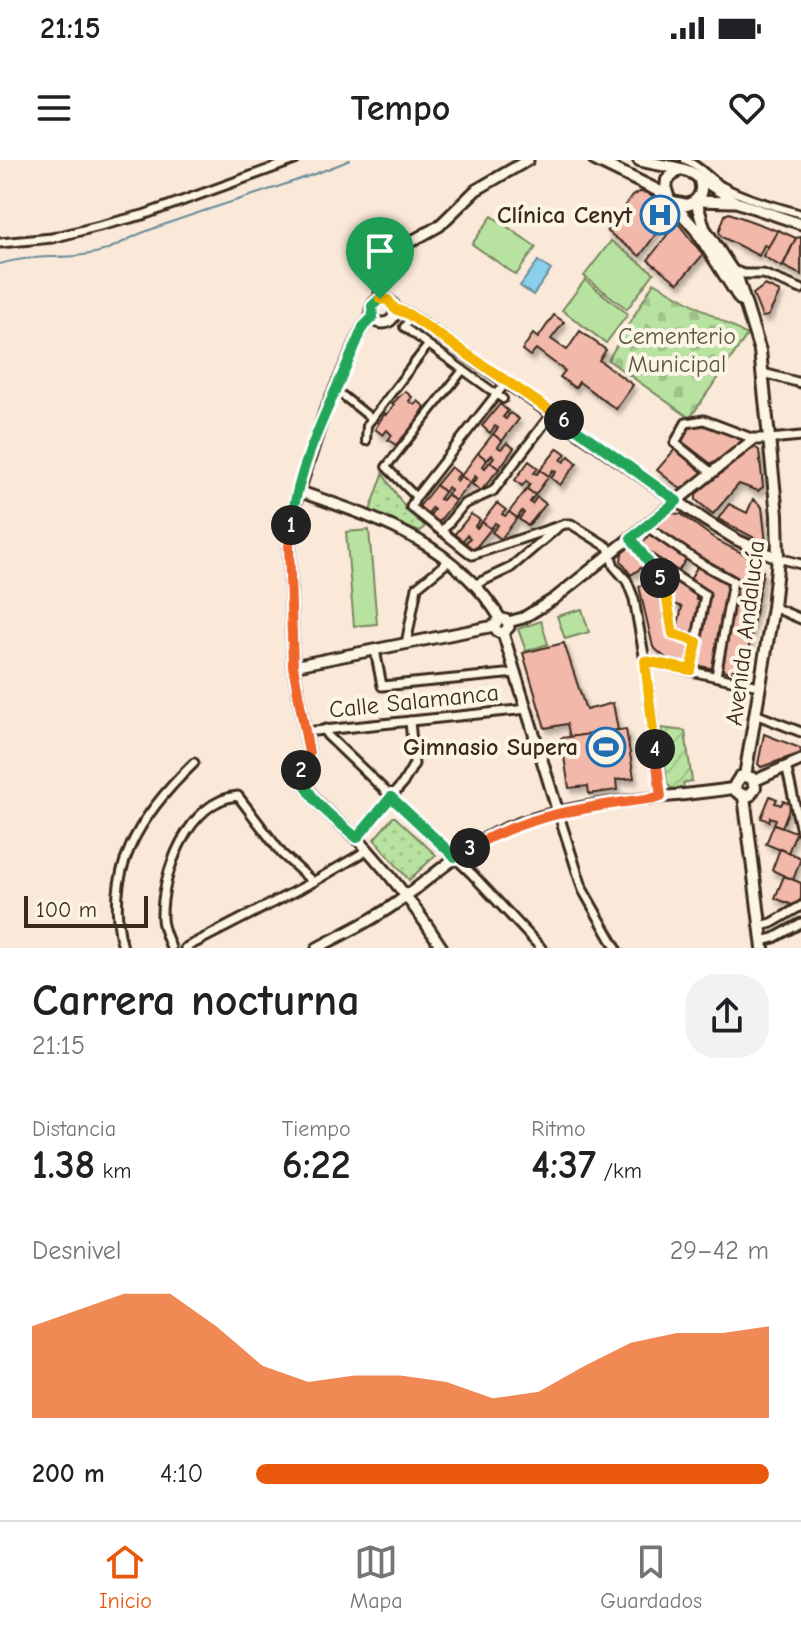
<!DOCTYPE html>
<html lang="es">
<head>
<meta charset="utf-8">
<style>
	:root { --surface:#fff; --page:#f2f2f2; --text:#202124; --muted:#757577; --line:#e0e0e0; --accent:#ea580c }
	body { margin:0; font-family:"Comic Neue",sans-serif; background:var(--page); color:var(--text); height:100vh; display:flex; flex-direction:column; font-size:30px; white-space:nowrap }
	* { box-sizing:border-box; margin:0 }
	p { font-size:26px; color:var(--muted) }
	.icon { flex:none; width:44px; height:44px; fill:none; stroke:currentColor; stroke-width:2; stroke-linecap:round; stroke-linejoin:round }
	.map { position:relative; height:788px; overflow:hidden }
	.panel { display:flex; flex-direction:column; background:var(--surface); flex:1 }
	.panel>* { flex:none }
	.scale { position:absolute; left:24px; bottom:20px; width:124px; box-sizing:border-box; padding-left:8px; border:4px solid #3b2a1e; border-top:0; font-size:22px; line-height:28px; white-space:nowrap; color:#3b2a1e; -webkit-text-stroke:6px #fcf5e5; paint-order:stroke }
	.pin { position:absolute; display:grid; place-items:center; width:68px; height:68px; color:#fff; margin:-82px -34px; border-radius:50% 50% 50% 0; rotate:-45deg; box-shadow:0 0 8px #0007 }
	.pin .icon { rotate:45deg }
	.km { position:absolute; width:40px; height:40px; margin:-20px; border-radius:50%; background:#222; color:#fff; font-size:22px; line-height:40px; text-align:center }
	.round { display:grid; place-items:center; flex:none; width:84px; height:84px; border-radius:32px; background:var(--page) }
	.summary { display:flex; align-items:center; justify-content:space-between; height:136px; padding:0 32px }
	h1 { font-size:44px; font-weight:700; line-height:60px }
	.stats { display:grid; grid-template-columns:repeat(3,1fr); gap:12px; height:136px; padding:8px 32px }
	.stats div { display:grid; align-content:center }
	.stats b { font-size:40px; font-weight:700 }
	.stats small { font-size:22px; font-weight:400 }
	.stats p { font-size:22px }
	.chart { height:224px; padding:16px 32px }
	.chart p { display:flex; justify-content:space-between }
	.chart svg { width:100%; height:144px; margin-top:8px; fill:var(--accent); opacity:.7 }
	ul { padding:0 32px; list-style:none; font-size:26px }
	li { display:grid; grid-template-columns:128px 96px 1fr; align-items:center; height:60px }
	li i { height:20px; border-radius:10px; background:var(--accent) }
	.status { display:flex; justify-content:space-between; align-items:center; height:56px; padding:0 40px; background:var(--surface); direction:ltr }
	.status svg { height:22px; fill:currentColor }
	header { display:flex; justify-content:space-between; align-items:center; height:104px; padding:0 32px; background:var(--surface); font-size:36px; font-weight:700 }
	.menu { display:flex; justify-content:space-around; align-items:center; height:112px; border-top:2px solid var(--line); background:var(--surface); font-size:22px; color:var(--muted) }
	.menu a { display:grid; justify-items:center; gap:4px }
	.menu .selected { color:var(--accent) }
	.map>svg:first-child { display:block }
	.grass { fill:url(#grass-dots); stroke:#79865f; stroke-width:2 }
	.cemetery { fill:url(#cemetery-stones); stroke:#79865f; stroke-width:2 }
	.garden { fill:url(#garden-furrows); stroke:#79865f; stroke-width:2 }
	.pitch { fill:#b7e2a0; stroke:#79865f; stroke-width:2 }
	.water { fill:#8acfec; stroke:#6a8d9a; stroke-width:2 }
	.lines { fill:none; stroke-linecap:round; stroke-linejoin:round }
	.stream { stroke:#6a8d9a; stroke-width:2 }
	.building { fill:#f2b8aa; stroke:#3b2a1e; stroke-width:2; filter:url(#shadow) }
	.pedestrian-casing { stroke:#3b2a1e; stroke-width:12 }
	.minor-casing { stroke:#3b2a1e; stroke-width:13 }
	.tertiary-casing { stroke:#3b2a1e; stroke-width:15 }
	.secondary-casing { stroke:#3b2a1e; stroke-width:16 }
	.pedestrian { stroke:#fcf5e5; stroke-width:6 }
	.minor { stroke:#fcf5e5; stroke-width:7 }
	.tertiary { stroke:#fcf5e5; stroke-width:9 }
	.secondary { stroke:#fcf5e5; stroke-width:10 }
	.split-1-casing { stroke:#fff; stroke-width:16 }
	.split-2-casing { stroke:#fff; stroke-width:16 }
	.split-3-casing { stroke:#fff; stroke-width:16 }
	.split-4-casing { stroke:#fff; stroke-width:16 }
	.split-5-casing { stroke:#fff; stroke-width:16 }
	.split-6-casing { stroke:#fff; stroke-width:16 }
	.split-7-casing { stroke:#fff; stroke-width:16 }
	.split-1 { stroke:#22a559; stroke-width:10 }
	.split-2 { stroke:#f0652b; stroke-width:10 }
	.split-3 { stroke:#22a559; stroke-width:10 }
	.split-4 { stroke:#f0652b; stroke-width:10 }
	.split-5 { stroke:#f5b400; stroke-width:10 }
	.split-6 { stroke:#22a559; stroke-width:10 }
	.split-7 { stroke:#f5b400; stroke-width:10 }
	.labels { text-anchor:middle; dominant-baseline:central; stroke-width:8; stroke-linejoin:round; paint-order:stroke }
	.poi-label { font-size:24px; font-weight:bold; fill:#3b2a1e; stroke:#fcf5e5; text-anchor:end }
	.park-label { font-size:24px; fill:#5a583e; stroke:#fcf5e5 }
	.street-label { font-size:24px; fill:#3b2a1e; stroke:#fcf5e5 }
</style>
</head>
<body>
<div class="status"><b>21:15</b><svg viewBox="0 0 49 12"><path d="M0 12V9h3v3zM5 12V6h3v6zM10 12V3h3v9zM15 12V0h3v12zM26 1h20v11H26zM47 4h2v5h-2z"/></svg></div>
<header><svg class="icon" aria-label="menu" viewBox="0 0 24 24"><path d="M4 6h16M4 12h16M4 18h16"/></svg>Tempo<svg class="icon" aria-label="heart" viewBox="0 0 24 24"><path d="M12 20l-8-8c-3-5 5-10 8-4 3-6 11-1 8 4z"/></svg></header>
<div class="map">
<svg width="801" height="788" viewBox="0 0 801 788">
	<defs>
		<pattern id="grass-dots" width="8" height="8" patternUnits="userSpaceOnUse" patternTransform="scale(2)"><rect width="8" height="8" fill="#b7e2a0"/><path d="M2 2h.1M6 6h.1" fill="none" stroke="#9ec289" stroke-width="1.8" stroke-linecap="round"/></pattern>
		<pattern id="cemetery-stones" width="16" height="16" patternUnits="userSpaceOnUse" patternTransform="scale(2)"><rect width="16" height="16" fill="#b7e2a0"/><path d="M2 7V4a2 2 0 0 1 4 0v3zM10 15v-3a2 2 0 0 1 4 0v3z" fill="#9ec289"/></pattern>
		<pattern id="garden-furrows" width="10" height="10" patternUnits="userSpaceOnUse" patternTransform="scale(2)"><rect width="10" height="10" fill="#b7e2a0"/><path d="M-1 1l2-2M0 10L10 0M9 11l2-2" fill="none" stroke="#9ec289"/></pattern>
		<filter id="shadow"><feDropShadow dx="3" dy="5" stdDeviation="2" flood-color="#0004"/></filter>
	</defs>
	<rect width="100%" height="100%" fill="#fae9d9"/>
	<filter id="ink" filterUnits="userSpaceOnUse"><feTurbulence type="fractalNoise" baseFrequency=".0125" numOctaves="2"/><feDisplacementMap in="SourceGraphic" scale="16" xChannelSelector="R" yChannelSelector="G"/><feConvolveMatrix kernelMatrix="1 2 1 2 8 2 1 2 1" color-interpolation-filters="sRGB"/></filter>
	<g filter="url(#ink)">
		<g class="grass">
			<path d="M 383,314 L 408,352 L 425,366 L 420,372 L 369,354 Z"/>
			<path d="M 393,657 L 395,657 L 436,695 L 409,720 L 374,679 Z"/>
		</g>
		<path class="cemetery" d="M 654,122 L 747,175 L 690,258 L 608,200 Z"/>
		<path class="garden" d="M 661,568 L 685,571 L 692,621 L 683,623 L 684,628 L 673,630 L 667,624 Z"/>
		<g class="pitch">
			<path d="M 492,56 L 536,87 L 516,115 L 472,84 Z"/>
			<path d="M 611,81 L 654,113 L 627,149 L 584,116 Z"/>
			<path d="M 585,120 L 628,154 L 606,183 L 562,150 Z"/>
			<path d="M 369,370 L 377,464 L 354,466 L 346,372 Z"/>
			<path d="M 582,449 L 589,472 L 565,479 L 557,456 Z"/>
			<path d="M 541,461 L 548,484 L 526,491 L 518,469 Z"/>
		</g>
		<path class="water" d="M 538,101 L 551,110 L 533,135 L 520,126 Z"/>
		<g class="lines">
			<path class="stream" d="M 0,104 C 33,93 69,101 103,91 C 116,87 129,78 142,73 C 210,46 283,29 350,0"/>
		</g>
		<g class="building">
			<path d="M 639,32 L 648,33 L 670,54 L 640,96 L 607,71 L 632,36 Z"/>
			<path d="M 729,53 L 778,71 L 769,87 L 764,85 L 759,96 L 722,77 L 719,72 L 725,55 Z"/>
			<path d="M 677,62 L 703,95 L 678,123 L 648,100 Z"/>
			<path d="M 778,70 L 796,78 L 782,107 L 763,96 Z"/>
			<path d="M 801,77 L 801,115 L 783,106 L 796,78 Z"/>
			<path d="M 765,125 L 780,132 L 768,156 L 762,157 L 753,134 Z"/>
			<path d="M 554,155 L 564,162 L 551,179 L 567,190 L 580,171 L 606,190 L 599,200 L 633,225 L 616,249 L 579,222 L 575,228 L 560,217 L 565,211 L 536,189 L 530,196 L 522,190 L 533,174 L 538,178 Z"/>
			<path d="M 405,231 L 412,237 L 409,241 L 415,245 L 418,241 L 425,247 L 421,253 L 423,255 L 396,285 L 388,280 L 392,275 L 387,270 L 383,275 L 375,269 L 385,253 L 386,255 L 394,245 L 392,244 Z"/>
			<path d="M 500,244 L 508,251 L 503,257 L 506,259 L 510,253 L 519,259 L 502,281 L 493,274 L 498,268 L 495,266 L 490,273 L 482,266 Z"/>
			<path d="M 706,263 L 742,277 L 743,281 L 715,303 L 710,303 L 680,280 L 689,265 Z"/>
			<path d="M 493,274 L 502,281 L 498,287 L 501,289 L 507,283 L 514,288 L 499,309 L 490,302 L 494,297 L 492,295 L 487,300 L 478,293 Z"/>
			<path d="M 752,286 L 759,290 L 763,327 L 758,331 L 739,324 L 713,354 L 696,340 L 696,334 Z"/>
			<path d="M 558,288 L 566,294 L 561,300 L 564,302 L 569,296 L 577,303 L 560,325 L 551,318 L 556,312 L 553,310 L 549,316 L 540,310 Z"/>
			<path d="M 675,289 L 705,311 L 682,330 L 657,310 Z"/>
			<path d="M 478,293 L 487,300 L 483,306 L 485,308 L 490,302 L 499,309 L 481,331 L 472,324 L 477,318 L 475,316 L 470,323 L 461,316 Z"/>
			<path d="M 529,301 L 538,308 L 534,313 L 537,314 L 540,310 L 549,316 L 535,335 L 527,329 L 530,324 L 526,321 L 522,326 L 515,320 Z"/>
			<path d="M 451,307 L 460,314 L 455,319 L 457,321 L 461,316 L 470,323 L 455,341 L 447,334 L 451,330 L 448,327 L 444,332 L 436,325 Z"/>
			<path d="M 436,325 L 444,332 L 439,339 L 442,340 L 447,334 L 455,341 L 438,363 L 429,356 L 434,350 L 432,348 L 427,355 L 418,348 Z"/>
			<path d="M 527,329 L 535,335 L 530,342 L 532,344 L 537,337 L 546,344 L 528,366 L 519,359 L 524,353 L 522,351 L 517,358 L 509,352 Z"/>
			<path d="M 753,339 L 762,347 L 766,384 L 718,359 L 729,344 L 747,353 Z"/>
			<path d="M 497,343 L 506,350 L 502,354 L 505,356 L 509,352 L 517,358 L 501,379 L 492,372 L 498,365 L 495,363 L 491,369 L 482,362 Z"/>
			<path d="M 670,353 L 681,354 L 718,381 L 758,401 L 758,410 L 763,411 L 744,514 L 721,510 L 738,418 L 699,398 L 655,366 Z"/>
			<path d="M 471,354 L 480,360 L 475,366 L 477,368 L 482,362 L 491,369 L 473,391 L 465,384 L 470,378 L 467,375 L 462,382 L 454,375 Z"/>
			<path d="M 650,373 L 687,398 L 677,413 L 641,386 Z"/>
			<path d="M 631,385 L 648,403 L 631,415 L 621,401 L 622,393 Z"/>
			<path d="M 698,405 L 725,419 L 724,423 L 729,426 L 714,509 L 696,505 L 710,432 L 689,422 Z"/>
			<path d="M 656,418 L 663,438 L 670,477 L 692,483 L 689,503 L 667,499 L 653,487 L 639,426 Z"/>
			<path d="M 672,418 L 696,433 L 696,440 L 702,441 L 695,478 L 676,473 L 682,447 L 670,442 L 672,438 L 669,437 L 672,430 L 666,426 Z"/>
			<path d="M 564,483 L 586,550 L 613,543 L 618,570 L 570,577 L 567,564 L 545,568 L 523,493 Z"/>
			<path d="M 626,569 L 634,618 L 616,620 L 617,630 L 589,634 L 588,626 L 569,628 L 561,578 Z"/>
			<path d="M 764,574 L 800,588 L 801,593 L 761,607 L 758,604 Z"/>
			<path d="M 770,636 L 777,639 L 775,643 L 781,645 L 783,641 L 791,644 L 782,667 L 774,664 L 776,659 L 770,657 L 769,661 L 761,658 Z"/>
			<path d="M 774,664 L 796,672 L 788,693 L 766,684 Z"/>
			<path d="M 780,689 L 801,698 L 793,720 L 772,710 Z"/>
			<path d="M 784,716 L 801,723 L 801,738 L 797,747 L 775,738 Z"/>
		</g>
		<g class="lines">
			<g class="pedestrian-casing">
				<g id="pedestrian">
					<path d="M 685,0 C 700,5 708,18 722,26 C 746,39 775,46 801,54"/>
					<path d="M 412,156 L 404,167 L 503,239"/>
					<path d="M 342,235 L 372,259"/>
					<path d="M 366,281 L 367,265 L 428,185"/>
					<path d="M 416,337 L 386,307 L 463,210"/>
				</g>
			</g>
			<g class="minor-casing">
				<g id="minor">
					<path d="M 0,83 L 52,78 L 143,55 L 295,0"/>
					<path d="M 733,110 L 744,114 L 763,114 L 801,129"/>
					<path d="M 763,213 L 801,223"/>
					<path d="M 507,221 L 416,337 L 411,347 L 472,395 L 565,364 L 571,364 L 608,387 L 614,406 L 627,421 L 634,439 L 645,501 L 661,637"/>
					<path d="M 770,279 L 801,276"/>
					<path d="M 712,313 L 675,283 L 686,263 L 704,260 L 754,279"/>
					<path d="M 646,366 L 697,401 L 733,421 L 716,516"/>
					<path d="M 442,371 L 464,344 L 493,331 L 553,252"/>
					<path d="M 631,378 C 662,417 664,425 673,474 L 697,482"/>
					<path d="M 645,396 L 705,435 L 691,510"/>
					<path d="M 778,398 L 801,404"/>
					<path d="M 474,425 L 510,408 L 557,368"/>
					<path d="M 773,447 L 801,459"/>
					<path d="M 406,484 L 417,427 L 449,401"/>
					<path d="M 375,490 L 382,526 L 516,513"/>
					<path d="M 645,501 L 759,526"/>
					<path d="M 755,554 L 801,572"/>
					<path d="M 326,569 L 327,575 L 472,714 L 541,788"/>
					<path d="M 305,572 L 527,549"/>
					<path d="M 787,610 L 801,671"/>
					<path d="M 558,652 L 583,730 L 616,788"/>
					<path d="M 357,678 L 403,623 L 414,604 L 410,561"/>
					<path d="M 761,766 L 772,763 L 801,746"/>
					<path d="M 762,781 L 774,778 L 801,763"/>
					<path d="M 123,788 C 102,711 141,654 194,603"/>
					<path d="M 171,788 C 168,779 162,768 162,758 C 161,715 188,640 238,636 L 282,694 L 313,722"/>
					<path d="M 185,788 L 313,722 L 368,690"/>
				</g>
			</g>
			<g class="tertiary-casing">
				<g id="tertiary">
					<path d="M 699,18 L 736,42 L 801,64"/>
					<path d="M 696,41 L 733,42"/>
					<path d="M 380,139 L 381,111 L 396,90 L 439,66 L 476,30 L 528,0"/>
					<circle cx="383" cy="151" r="12"/>
					<path d="M 395,149 L 408,154 L 706,361 L 737,380 L 778,398"/>
					<path d="M 373,157 L 363,167 L 325,251 L 292,353 L 289,386 L 293,506 L 309,593 L 301,613 C 310,646 344,663 366,688 C 394,719 420,753 442,788"/>
					<path d="M 298,331 C 378,359 452,381 500,458 L 506,460 L 509,467 L 503,473 L 498,472 L 494,466 L 500,458"/>
					<path d="M 508,462 L 523,458 L 554,439 L 754,279 L 770,279"/>
					<path d="M 503,473 L 558,652"/>
					<path d="M 293,506 L 494,466"/>
					<path d="M 754,621 L 801,600"/>
					<path d="M 317,788 C 347,772 379,757 406,736 C 439,711 468,684 507,668 C 578,639 660,640 735,628"/>
				</g>
			</g>
			<g class="secondary-casing">
				<g id="secondary">
					<path d="M 595,0 L 667,35"/>
					<path d="M 639,0 C 657,6 688,6 699,18 C 704,30 700,41 687,45 L 673,42"/>
					<path d="M 678,10 L 667,20 L 666,30 L 669,39 L 696,70 L 740,139"/>
					<path d="M 696,41 L 704,68 L 738,120 L 760,191 L 777,355 L 778,398 L 773,447 L 745,616"/>
					<path d="M 744,636 L 763,788"/>
					<path d="M 744,636 L 750,635 L 755,627 L 752,618 L 745,616"/>
					<path d="M 744,636 L 736,631 L 735,625 L 740,617 L 745,616"/>
				</g>
			</g>
			<use href="#pedestrian" class="pedestrian"/>
			<use href="#minor" class="minor"/>
			<use href="#tertiary" class="tertiary"/>
			<use href="#secondary" class="secondary"/>
		</g>
	</g>
	<g class="lines" filter="url(#ink)">
		<g class="split-1-casing">
			<path id="split-1" d="M 291,365 C 299,297 338,230 363,167 L 373,157 L 372,146 L 380,139"/>
		</g>
		<g class="split-2-casing">
			<path id="split-2" d="M 291,365 L 289,386 L 293,506 L 309,593 L 301,610"/>
		</g>
		<g class="split-3-casing">
			<path id="split-3" d="M 301,610 C 305,640 336,659 357,678 L 391,637 L 455,697 L 470,688"/>
		</g>
		<g class="split-4-casing">
			<path id="split-4" d="M 470,688 C 530,653 594,646 661,637 L 655,589"/>
		</g>
		<g class="split-5-casing">
			<path id="split-5" d="M 655,589 L 645,501 L 691,510 L 697,482 L 673,474 L 665,428 L 660,418"/>
		</g>
		<g class="split-6-casing">
			<path id="split-6" d="M 564,260 L 677,341 L 631,378 L 660,418"/>
		</g>
		<g class="split-7-casing">
			<path id="split-7" d="M 380,139 L 388,140 L 395,149 L 408,154 L 564,260"/>
		</g>
		<use href="#split-1" class="split-1"/>
		<use href="#split-2" class="split-2"/>
		<use href="#split-3" class="split-3"/>
		<use href="#split-4" class="split-4"/>
		<use href="#split-5" class="split-5"/>
		<use href="#split-6" class="split-6"/>
		<use href="#split-7" class="split-7"/>
	</g>
	<defs>
		<g id="hospital-ring" transform="scale(2)"><circle r="9.5" fill="#fcf5e5" stroke="#1f6fb2" stroke-width="1.5"/><path d="M-5-5h3v3.5h4V-5h3V5h-3V1.5h-4V5h-3Z" fill="#1f6fb2"/></g>
		<g id="stadium-ring" transform="scale(2)"><circle r="9.5" fill="#fcf5e5" stroke="#1f6fb2" stroke-width="1.5"/><path d="M0-5a6.5 5 0 1 0 0 10a6.5 5 0 1 0 0-10ZM-3.5-1.8h7v3.6h-7Z" fill="#1f6fb2"/></g>
	</defs>
	<g fill-rule="evenodd">
		<use href="#hospital-ring" x="660" y="55"/>
		<use href="#stadium-ring" x="606" y="587"/>
	</g>
	<g class="labels">
		<g class="poi-label">
			<text x="632" y="55">Clínica Cenyt</text>
			<text x="578" y="587">Gimnasio Supera</text>
		</g>
		<g class="park-label">
			<text x="677" y="176">Cementerio<tspan x="677" dy="28">Municipal</tspan></text>
		</g>
		<g class="street-label">
			<text transform="translate(745 473) rotate(-83)">Avenida Andalucía</text>
			<text transform="translate(414 541) rotate(-6)">Calle Salamanca</text>
		</g>
	</g>
</svg>
<div class="scale">100 m</div>
<div class="pin" style="left:380px;top:139px;background:#1e9e55"><svg class="icon" aria-label="arrive" viewBox="0 0 24 24"><path d="M6 21V4h12l-3 4 3 4H6"/></svg></div>
<b class="km" style="left:291px;top:365px">1</b>
<b class="km" style="left:301px;top:610px">2</b>
<b class="km" style="left:470px;top:688px">3</b>
<b class="km" style="left:655px;top:589px">4</b>
<b class="km" style="left:660px;top:418px">5</b>
<b class="km" style="left:564px;top:260px">6</b>
</div>
<section class="panel">
<div class="summary"><div><h1>Carrera nocturna</h1><p>21:15</p></div><a class="round"><svg class="icon" aria-label="share" viewBox="0 0 24 24"><path d="M12 15V3M7 8l5-5 5 5M5 13v7h14v-7"/></svg></a></div>
<div class="stats">
<div><p>Distancia</p><b>1.38<small> km</small></b></div>
<div><p>Tiempo</p><b>6:22</b></div>
<div><p>Ritmo</p><b>4:37<small> /km</small></b></div>
</div>
<div class="chart"><p><span>Desnivel</span>29–42 m</p>
<svg viewBox="0 0 160 44" preserveAspectRatio="none"><path d="M0 44V16L10 11L20 6L30 6L40 16L50 28L60 33L70 31L80 31L90 33L100 38L110 36L120 28L130 21L140 18L150 18L160 16V44z"/></svg>
</div>
<ul>
<li><b>200 m</b>4:10<i style="width:100%"></i></li>
</ul>
</section>
<nav class="menu">
<a class="selected"><svg class="icon" aria-label="home" viewBox="0 0 24 24"><path d="M3 11l9-7 9 7M6 9v11h12V9"/></svg>Inicio</a>
<a><svg class="icon" aria-label="map" viewBox="0 0 24 24"><path d="M3 6l6-2 6 2 6-2v14l-6 2-6-2-6 2zM9 4v14M15 6v14"/></svg>Mapa</a>
<a><svg class="icon" aria-label="saved" viewBox="0 0 24 24"><path d="M7 4h10v16l-5-4-5 4z"/></svg>Guardados</a>
</nav>
</body>
</html>
